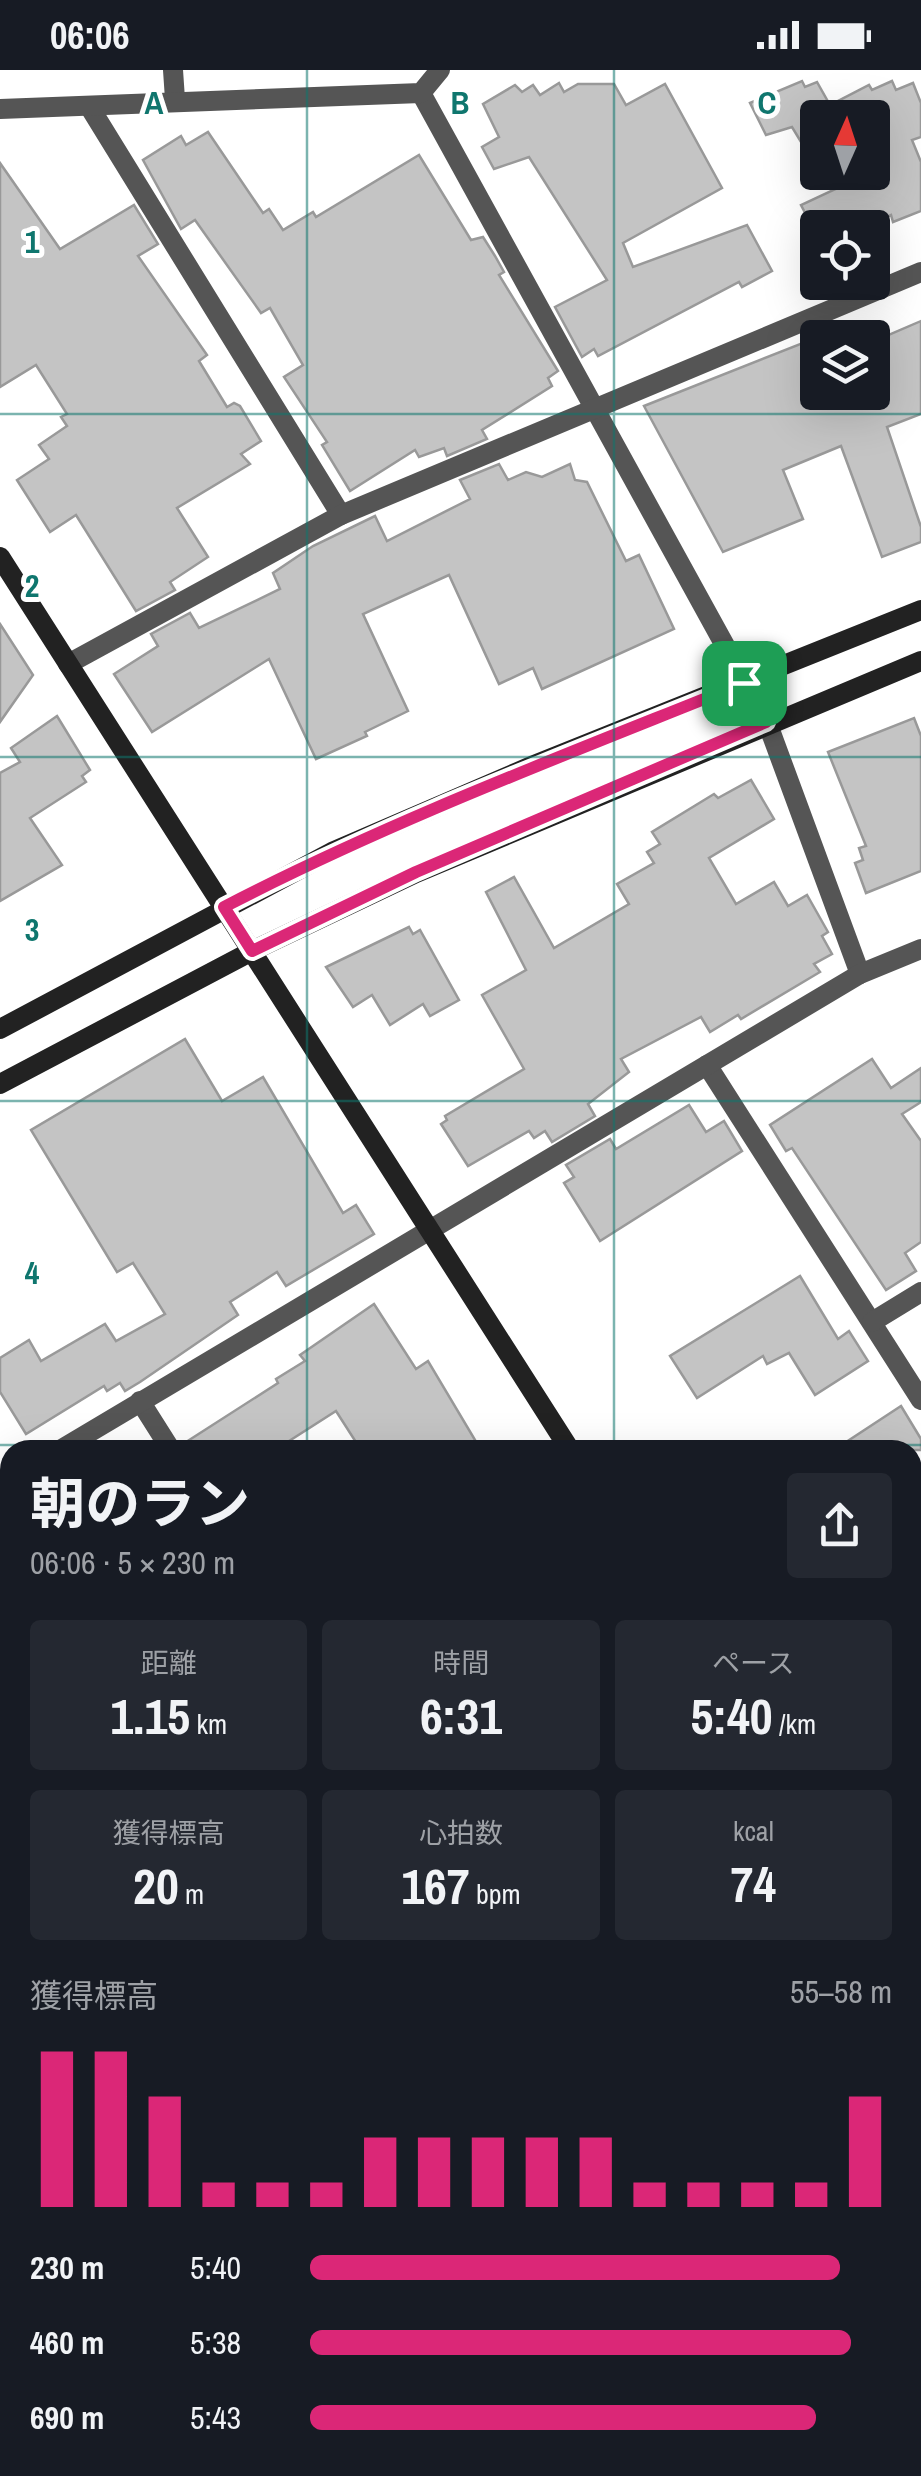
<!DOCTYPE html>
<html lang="ja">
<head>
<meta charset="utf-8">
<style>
	:root { --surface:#171b24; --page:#242831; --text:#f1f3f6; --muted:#9ea1a6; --accent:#db2777 }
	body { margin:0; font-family:"Archivo Narrow","Noto Sans JP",sans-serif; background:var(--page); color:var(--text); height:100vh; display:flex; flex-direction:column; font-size:38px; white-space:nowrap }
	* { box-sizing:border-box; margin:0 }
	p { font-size:32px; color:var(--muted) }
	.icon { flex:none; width:55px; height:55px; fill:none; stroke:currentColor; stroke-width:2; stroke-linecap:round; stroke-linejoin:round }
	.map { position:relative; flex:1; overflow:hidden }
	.drawer { position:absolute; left:0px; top:1370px; width:922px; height:1038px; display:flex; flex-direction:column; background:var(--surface); border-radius:30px 30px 0 0; box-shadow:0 10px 40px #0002 }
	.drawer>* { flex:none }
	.needle { width:65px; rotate:3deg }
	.tools { position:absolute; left:800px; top:30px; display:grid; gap:20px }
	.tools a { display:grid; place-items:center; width:90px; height:90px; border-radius:10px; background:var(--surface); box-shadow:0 10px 40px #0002; font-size:50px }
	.pin { position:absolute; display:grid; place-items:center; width:85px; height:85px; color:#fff; margin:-42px; border-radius:20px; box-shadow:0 5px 15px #0006 }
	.round { display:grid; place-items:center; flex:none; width:105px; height:105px; border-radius:10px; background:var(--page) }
	.head { display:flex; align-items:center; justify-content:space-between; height:170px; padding:0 30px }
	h1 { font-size:55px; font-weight:700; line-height:75px }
	.stats { display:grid; grid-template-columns:repeat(3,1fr); gap:15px; height:170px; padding:10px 30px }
	.stats div { display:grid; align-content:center; border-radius:10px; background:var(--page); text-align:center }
	.stats b { font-size:50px; font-weight:700 }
	.stats small { font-size:28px; font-weight:400 }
	.stats p { font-size:28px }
	.chart { height:280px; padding:20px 30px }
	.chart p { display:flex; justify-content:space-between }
	.chart svg { width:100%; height:180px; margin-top:10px; stroke:var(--accent); stroke-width:6 }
	ul { padding:0 30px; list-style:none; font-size:32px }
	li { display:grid; grid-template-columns:160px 120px 1fr; align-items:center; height:75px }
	li i { height:25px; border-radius:12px; background:var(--accent) }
	.status { display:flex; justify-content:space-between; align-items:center; height:70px; padding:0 50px; background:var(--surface); direction:ltr }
	.status svg { height:28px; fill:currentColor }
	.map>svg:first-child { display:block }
	.green { fill:#dcdcdc }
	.building { fill:#c4c4c4; stroke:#999; stroke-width:2.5 }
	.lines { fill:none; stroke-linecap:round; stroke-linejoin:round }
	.street { stroke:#555; stroke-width:20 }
	.secondary { stroke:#222; stroke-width:20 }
	.route-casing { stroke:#fff; stroke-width:20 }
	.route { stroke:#db2777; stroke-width:12 }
	.grid { fill:none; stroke:#0f766e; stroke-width:2.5; stroke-opacity:0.55 }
	.grid-label { font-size:32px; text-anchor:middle; font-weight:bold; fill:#0f766e; stroke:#fff; stroke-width:10; stroke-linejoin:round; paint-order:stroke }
</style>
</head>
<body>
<div class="status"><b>06:06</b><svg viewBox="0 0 49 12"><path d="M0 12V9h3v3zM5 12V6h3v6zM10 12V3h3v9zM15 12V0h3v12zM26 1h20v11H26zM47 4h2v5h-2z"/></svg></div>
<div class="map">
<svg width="921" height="2406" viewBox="0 0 921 2406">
	<rect width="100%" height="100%" fill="#fff"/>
	<path class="green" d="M 0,1977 L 10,1988 L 10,2398 L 384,2398 L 392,2406 L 0,2406 Z"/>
	<g class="building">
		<path d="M 802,11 L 805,17 L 817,12 L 830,35 L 869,15 L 872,20 L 892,11 L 896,20 L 913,13 L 921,33 L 921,67 L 912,70 L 921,92 L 921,141 L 893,152 L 891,145 L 861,158 L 813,158 L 801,135 L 872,102 L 872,48 L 818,48 L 818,100 L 792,57 L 766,65 L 750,33 Z"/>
		<path d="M 559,13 L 564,22 L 578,14 L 614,14 L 626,35 L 665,14 L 722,118 L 623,173 L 633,197 L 747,155 L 772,201 L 742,217 L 739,212 L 598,286 L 594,279 L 582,287 L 555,237 L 607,210 L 529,87 L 494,99 L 482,77 L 499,67 L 483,34 L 515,15 L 522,22 L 533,15 L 540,25 Z"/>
		<path d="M 208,62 L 263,143 L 269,139 L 283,160 L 313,142 L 316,147 L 419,85 L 471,170 L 483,167 L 495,186 L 504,202 L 499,205 L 558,301 L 548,308 L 552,316 L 482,360 L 487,369 L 447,386 L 444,378 L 419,387 L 415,380 L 350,421 L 322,375 L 327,372 L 284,307 L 303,295 L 270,238 L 261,243 L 195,150 L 181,159 L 143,90 L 181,66 L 186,75 Z"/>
		<path d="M 0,93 L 60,179 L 134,135 L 158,174 L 138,186 L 207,285 L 199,291 L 227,337 L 234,333 L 240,336 L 261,371 L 241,384 L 250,394 L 177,438 L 208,487 L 170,512 L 175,520 L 136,541 L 76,445 L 50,462 L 17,410 L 49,389 L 39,375 L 67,356 L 61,347 L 67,344 L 36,295 L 0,317 Z"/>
		<path d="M 921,251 L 921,344 L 887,357 L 921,457 L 921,472 L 882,487 L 841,376 L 783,400 L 803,449 L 723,482 L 644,336 L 818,267 L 818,322 L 872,322 L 872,272 Z"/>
		<path d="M 499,394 L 508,410 L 526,402 L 542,407 L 570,394 L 575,410 L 587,412 L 626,491 L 639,485 L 674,559 L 542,619 L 533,598 L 499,614 L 449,505 L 363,544 L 408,641 L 365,662 L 367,666 L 316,689 L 269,589 L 152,662 L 114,604 L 158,576 L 151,564 L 190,543 L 199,558 L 280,519 L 273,503 L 313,476 L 375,446 L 387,471 L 470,429 L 460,410 Z"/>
		<path d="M 0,554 L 33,605 L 0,652 Z"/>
		<path d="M 57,646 L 90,700 L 82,706 L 86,712 L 30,748 L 62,795 L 0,831 L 0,703 L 20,692 L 11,678 Z"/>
		<path d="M 914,648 L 921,666 L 921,801 L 866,823 L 855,793 L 863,790 L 859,778 L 866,776 L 828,682 Z"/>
		<path d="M 751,710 L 774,749 L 709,788 L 736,834 L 774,812 L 788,836 L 807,825 L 828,862 L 822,866 L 832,884 L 814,894 L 820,902 L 741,949 L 738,945 L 710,962 L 701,947 L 621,989 L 629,1002 L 588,1034 L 595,1046 L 552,1072 L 545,1061 L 534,1068 L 529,1061 L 468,1096 L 441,1054 L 447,1050 L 445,1046 L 524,999 L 482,925 L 526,900 L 486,822 L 514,807 L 554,878 L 629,834 L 617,814 L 654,793 L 647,782 L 660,774 L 652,762 L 714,724 L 718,728 Z"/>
		<path d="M 409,857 L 413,864 L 420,860 L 459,930 L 430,946 L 423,934 L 390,955 L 372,925 L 353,937 L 326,897 Z"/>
		<path d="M 185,969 L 222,1031 L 263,1007 L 343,1143 L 356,1135 L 374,1164 L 286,1216 L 277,1202 L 230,1232 L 238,1245 L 140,1312 L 125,1321 L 120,1313 L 107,1321 L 104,1316 L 26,1364 L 0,1322 L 0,1288 L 29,1270 L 41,1291 L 105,1254 L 116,1271 L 165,1244 L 133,1193 L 117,1202 L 31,1060 Z"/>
		<path d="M 872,989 L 891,1018 L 921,998 L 921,1032 L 902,1044 L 921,1071 L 921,1172 L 905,1183 L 916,1201 L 886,1220 L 792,1078 L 786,1081 L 770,1055 Z"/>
		<path d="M 689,1035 L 706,1062 L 724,1051 L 742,1081 L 600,1171 L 564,1113 L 574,1107 L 566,1095 L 610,1069 L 616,1079 Z"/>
		<path d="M 800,1206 L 838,1269 L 849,1261 L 868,1291 L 815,1325 L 789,1283 L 767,1294 L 763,1286 L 697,1328 L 670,1286 Z"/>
		<path d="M 374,1234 L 416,1299 L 428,1291 L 481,1380 L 361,1380 L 336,1341 L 275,1380 L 185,1380 L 183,1374 L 278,1313 L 276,1309 L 305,1291 L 300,1285 Z"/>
		<path d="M 901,1336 L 921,1369 L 921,1380 L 834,1380 Z"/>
	</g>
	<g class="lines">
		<g class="street">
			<path d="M 173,0 L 175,29"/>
			<path d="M 421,23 L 767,652 L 860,904"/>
			<path d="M 89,36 L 341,445"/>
			<path d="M 0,39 L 421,23 L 440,0"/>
			<path d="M 68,594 L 341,445 L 921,202"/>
			<path d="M 707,995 L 921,1330"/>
			<path d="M 872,1252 L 921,1222"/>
			<path d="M 140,1331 L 171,1380"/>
			<path d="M 60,1380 L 860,904 L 921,879"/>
			<path d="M 0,1417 L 10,1411"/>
			<path d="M 912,1720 L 921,1715"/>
			<path d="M 0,1808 L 10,1798"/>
			<path d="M 0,1959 L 10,1970"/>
			<path d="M 410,2398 L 417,2406"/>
		</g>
		<g class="secondary">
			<path d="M 0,487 L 570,1380"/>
			<path d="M 0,959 L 332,782 L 534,695 L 921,540"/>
			<path d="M 0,1014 L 252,881 L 416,803 L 921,591"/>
			<path d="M 912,1911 L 921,1923"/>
			<path d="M 912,2052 L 921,2047"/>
			<path d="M 449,2406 L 458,2398"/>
		</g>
	</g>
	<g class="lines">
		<g class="route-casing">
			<path id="route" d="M 744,613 L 766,652 L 416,802 L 252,881 L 224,837 C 392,750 568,684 744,613 Z"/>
		</g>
		<use href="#route" class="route"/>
	</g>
	<path class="grid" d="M 307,0 L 307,1380M 614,0 L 614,1380M 0,344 L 921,344M 0,687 L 921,687M 0,1031 L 921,1031M 0,1375 L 921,1375M 0,1719 L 10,1719M 912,1719 L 921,1719M 0,2062 L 10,2062M 912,2062 L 921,2062M 307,2398 L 307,2406M 614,2398 L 614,2406"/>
	<g class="grid-label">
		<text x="154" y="44">A</text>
		<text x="460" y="44">B</text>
		<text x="767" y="44">C</text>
		<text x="32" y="183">1</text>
		<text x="32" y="527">2</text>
		<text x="32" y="871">3</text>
		<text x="32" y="1214">4</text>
	</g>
</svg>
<div class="tools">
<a><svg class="needle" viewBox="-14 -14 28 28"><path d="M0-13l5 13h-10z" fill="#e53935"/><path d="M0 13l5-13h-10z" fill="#9ea1a6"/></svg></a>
<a><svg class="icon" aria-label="locate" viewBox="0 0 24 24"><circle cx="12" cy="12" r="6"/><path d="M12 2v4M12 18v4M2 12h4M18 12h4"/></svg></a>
<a><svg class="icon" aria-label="layers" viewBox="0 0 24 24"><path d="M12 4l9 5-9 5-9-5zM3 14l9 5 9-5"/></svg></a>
</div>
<div class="pin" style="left:744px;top:613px;background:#1e9e55"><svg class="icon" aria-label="arrive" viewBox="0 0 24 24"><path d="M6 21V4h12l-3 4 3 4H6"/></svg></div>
<section class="drawer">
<div class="head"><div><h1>朝のラン</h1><p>06:06 · 5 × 230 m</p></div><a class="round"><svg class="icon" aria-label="share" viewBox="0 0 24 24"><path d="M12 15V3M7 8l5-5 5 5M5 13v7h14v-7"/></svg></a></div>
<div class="stats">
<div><p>距離</p><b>1.15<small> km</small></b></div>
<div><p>時間</p><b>6:31</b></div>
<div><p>ペース</p><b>5:40<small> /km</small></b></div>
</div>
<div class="stats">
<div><p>獲得標高</p><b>20<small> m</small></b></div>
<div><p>心拍数</p><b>167<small> bpm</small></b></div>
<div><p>kcal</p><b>74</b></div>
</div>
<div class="chart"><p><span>獲得標高</span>55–58 m</p>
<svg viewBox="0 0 160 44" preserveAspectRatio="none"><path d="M5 44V6M15 44V6M25 44V17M35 44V38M45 44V38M55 44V38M65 44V27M75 44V27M85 44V27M95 44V27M105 44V27M115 44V38M125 44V38M135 44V38M145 44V38M155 44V17"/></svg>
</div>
<ul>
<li><b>230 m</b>5:40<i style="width:91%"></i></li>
<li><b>460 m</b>5:38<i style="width:93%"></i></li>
<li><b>690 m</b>5:43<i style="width:87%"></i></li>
</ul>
</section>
</div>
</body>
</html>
